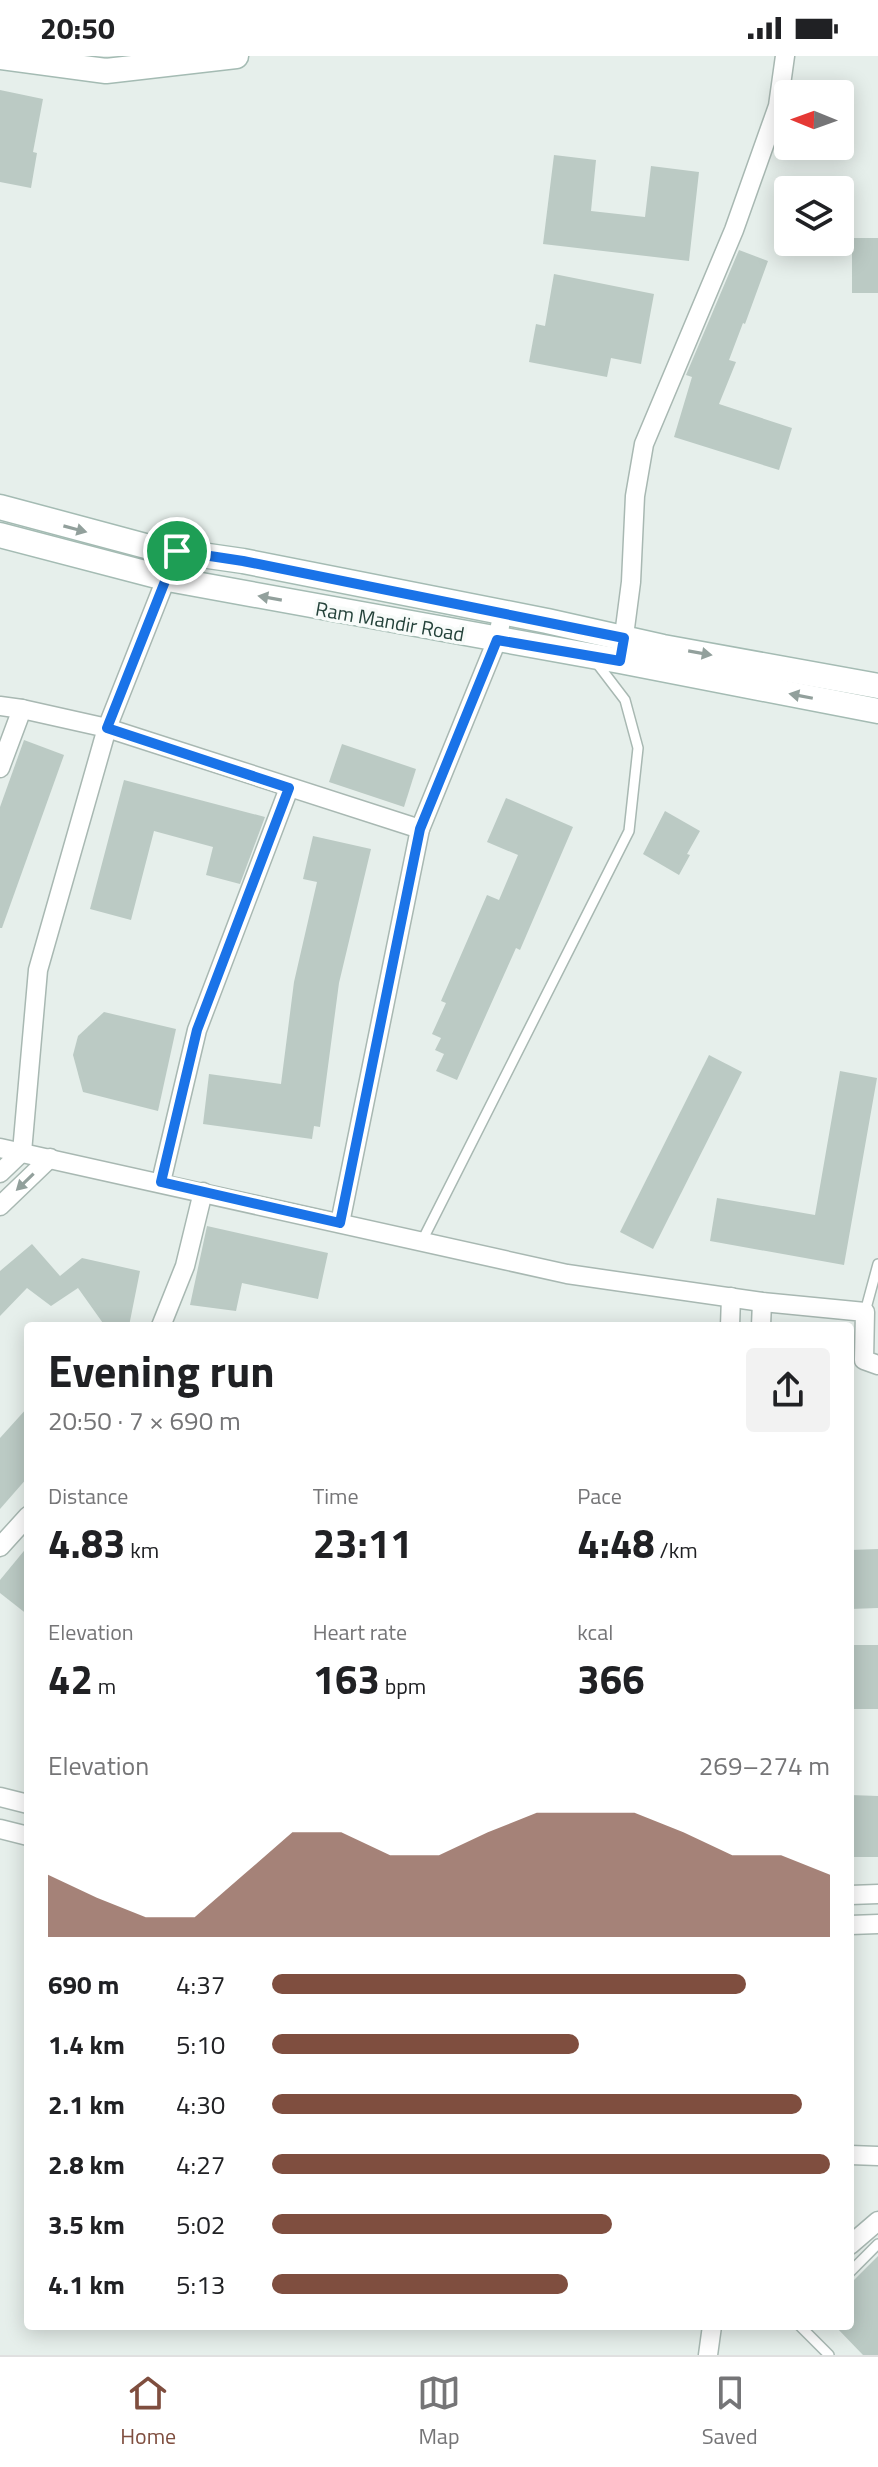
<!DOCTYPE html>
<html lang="en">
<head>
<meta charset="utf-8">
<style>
	:root { --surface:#fff; --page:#f2f2f2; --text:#202124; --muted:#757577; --line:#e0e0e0; --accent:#7f4e3f }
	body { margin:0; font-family:"Titillium Web",sans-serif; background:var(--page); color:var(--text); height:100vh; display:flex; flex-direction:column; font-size:30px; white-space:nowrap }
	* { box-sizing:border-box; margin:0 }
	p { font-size:26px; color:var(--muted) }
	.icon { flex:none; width:44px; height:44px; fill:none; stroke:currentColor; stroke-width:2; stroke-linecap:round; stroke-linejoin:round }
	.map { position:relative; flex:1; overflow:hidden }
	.sheet { position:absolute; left:24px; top:1266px; width:830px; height:1008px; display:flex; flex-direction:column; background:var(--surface); border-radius:8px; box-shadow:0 4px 20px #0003 }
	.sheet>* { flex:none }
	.needle { width:52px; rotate:271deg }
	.buttons { position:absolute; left:774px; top:24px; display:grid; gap:16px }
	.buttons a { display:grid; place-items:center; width:80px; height:80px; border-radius:8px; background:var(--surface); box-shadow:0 4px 20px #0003; font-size:40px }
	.pin { position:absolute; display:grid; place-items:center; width:68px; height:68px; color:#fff; margin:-34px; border:4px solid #fff; border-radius:50%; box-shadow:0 2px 8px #0007 }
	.round { display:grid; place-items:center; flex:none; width:84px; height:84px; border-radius:8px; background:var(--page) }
	.summary { display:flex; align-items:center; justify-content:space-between; height:136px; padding:0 24px }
	h1 { font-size:44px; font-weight:700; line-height:60px }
	.metrics { display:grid; grid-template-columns:repeat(3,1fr); gap:12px; height:136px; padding:8px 24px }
	.metrics div { display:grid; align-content:center }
	.metrics b { font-size:40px; font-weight:700 }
	.metrics small { font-size:22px; font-weight:400 }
	.metrics p { font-size:22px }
	.chart { height:224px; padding:16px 24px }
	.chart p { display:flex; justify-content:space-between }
	.chart svg { width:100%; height:144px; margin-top:8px; fill:var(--accent); opacity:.7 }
	ul { padding:0 24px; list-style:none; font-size:26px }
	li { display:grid; grid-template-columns:128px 96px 1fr; align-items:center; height:60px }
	li i { height:20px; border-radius:10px; background:var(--accent) }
	.status { display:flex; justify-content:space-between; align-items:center; height:56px; padding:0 40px; background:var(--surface); direction:ltr }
	.status svg { height:22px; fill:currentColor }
	.tab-bar { display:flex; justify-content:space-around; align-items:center; height:112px; border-top:2px solid var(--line); background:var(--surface); font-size:22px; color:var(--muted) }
	.tab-bar a { display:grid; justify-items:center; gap:4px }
	.tab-bar .on { color:var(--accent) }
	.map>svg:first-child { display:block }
	.building { fill:#bbcac4 }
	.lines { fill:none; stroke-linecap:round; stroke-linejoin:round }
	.lane-casing { stroke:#a8b8b2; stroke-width:12 }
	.street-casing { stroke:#a8b8b2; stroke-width:21 }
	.secondary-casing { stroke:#a4bbb3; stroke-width:27 }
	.lane { stroke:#fff; stroke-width:9 }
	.street { stroke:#fff; stroke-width:18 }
	.secondary { stroke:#fff; stroke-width:24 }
	.oneway { fill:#92a09c }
	.route-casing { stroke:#fff; stroke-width:16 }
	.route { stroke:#1a73e8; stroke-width:10 }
	.labels { text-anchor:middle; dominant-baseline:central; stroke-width:7; stroke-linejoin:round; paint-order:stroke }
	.street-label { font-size:20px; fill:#24423a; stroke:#f7fbf9 }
</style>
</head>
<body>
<div class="status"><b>20:50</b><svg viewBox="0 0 49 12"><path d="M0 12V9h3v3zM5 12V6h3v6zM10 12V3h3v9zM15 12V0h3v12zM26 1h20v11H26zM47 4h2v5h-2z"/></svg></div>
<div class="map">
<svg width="878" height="2299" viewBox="0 0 878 2299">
	<rect width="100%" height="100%" fill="#e6efeb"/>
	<g class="building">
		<path d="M 0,34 L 43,43 L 33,96 L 37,97 L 31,132 L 0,126 Z"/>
		<path d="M 554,99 L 596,104 L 591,155 L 645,161 L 651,110 L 699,116 L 689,205 L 543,188 Z"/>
		<rect x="852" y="182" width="26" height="55"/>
		<path d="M 739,194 L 768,205 L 745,268 L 743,267 L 729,304 L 736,306 L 719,348 L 792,372 L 779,414 L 674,381 L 692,321 L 686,319 Z"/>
		<path d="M 554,218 L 654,238 L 641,308 L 611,302 L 607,321 L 529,306 L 536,268 L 545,270 Z"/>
		<path d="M 24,684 L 64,699 L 2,872 L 0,872 L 0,751 Z"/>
		<path d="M 342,688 L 416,713 L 404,751 L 329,726 Z"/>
		<path d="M 124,724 L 265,761 L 240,828 L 206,819 L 213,791 L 154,775 L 131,864 L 90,853 Z"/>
		<path d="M 506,742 L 573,771 L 520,894 L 516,892 L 457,1024 L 436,1015 L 444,998 L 435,994 L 441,982 L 432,978 L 446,947 L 441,945 L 487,839 L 499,844 L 518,799 L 487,786 Z"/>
		<path d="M 665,755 L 700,775 L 687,798 L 690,799 L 679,819 L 643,798 Z"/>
		<path d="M 313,780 L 371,793 L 339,927 L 320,1071 L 314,1070 L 312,1083 L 203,1068 L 209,1018 L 281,1028 L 294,926 L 317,826 L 303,823 Z"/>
		<path d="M 104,956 L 176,973 L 158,1055 L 83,1036 L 73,999 L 78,980 Z"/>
		<path d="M 709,999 L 742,1016 L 653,1193 L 620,1176 Z"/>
		<path d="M 840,1015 L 877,1022 L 844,1209 L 710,1185 L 717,1142 L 815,1159 Z"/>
		<path d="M 207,1170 L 328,1197 L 318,1243 L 242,1227 L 236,1255 L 190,1249 Z"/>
		<path d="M 32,1188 L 60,1220 L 82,1202 L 140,1215 L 129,1270 L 105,1270 L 78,1232 L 51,1250 L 27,1232 L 0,1260 L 0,1215 Z"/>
		<path d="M 28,1351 L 28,1421 L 0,1453 L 0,1382 Z"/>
		<path d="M 28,1490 L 28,1559 L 0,1537 L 0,1524 Z"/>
		<path d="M 878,1493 L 878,1552 L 850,1553 L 850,1494 Z"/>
		<rect x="850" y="1589" width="28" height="64"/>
		<path d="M 850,1739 L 878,1740 L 878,1801 L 850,1801 Z"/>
		<path d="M 878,2200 L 878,2299 L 863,2299 L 835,2270 L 850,2270 L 850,2228 Z"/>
	</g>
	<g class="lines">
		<g class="lane-casing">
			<g id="lane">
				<path d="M 422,1185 L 629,775 L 638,692 L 625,644 L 596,606"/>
				<path d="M 865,1256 L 878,1208"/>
				<path d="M 850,2216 L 878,2188"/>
				<path d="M 800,2270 L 829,2299"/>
			</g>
		</g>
		<g class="street-casing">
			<g id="street">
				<path d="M 622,595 L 631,526 L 635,440 L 644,388 L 734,174 L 778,50 L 785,0"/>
				<path d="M 0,650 L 22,653 L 107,672 L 420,773"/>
				<path d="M 0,712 L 22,653"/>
				<path d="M 0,1092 L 567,1218 L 762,1246 L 865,1256 L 864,1304 L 878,1309"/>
				<path d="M 0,1117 L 22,1096 L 38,914 L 107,672 L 177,495"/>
				<path d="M 161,1126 L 197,974 L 289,732"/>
				<path d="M 0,1150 L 50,1102"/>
				<path d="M 340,1167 L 420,773 L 497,584 L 503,556"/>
				<path d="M 161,1270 L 185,1210 L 203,1136"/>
				<path d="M 730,1270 L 731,1241"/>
				<path d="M 761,1270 L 762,1246"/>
				<path d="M 0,1491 L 28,1460"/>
				<path d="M 0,1741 L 28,1748"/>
				<path d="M 0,1773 L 28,1780"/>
				<path d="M 850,1839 L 878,1838"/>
				<path d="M 850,1869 L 878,1868"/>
				<path d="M 850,2099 L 878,2100"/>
				<path d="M 850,2189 L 878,2165"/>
				<path d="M 708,2299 L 712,2270"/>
			</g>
		</g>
		<g class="secondary-casing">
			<g id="secondary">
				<path d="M 0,1 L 106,15 L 236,0"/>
				<path d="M 0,451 L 153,492 L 243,505 L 547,565 L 663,591 L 878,630"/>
				<path d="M 0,479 L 168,523 L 620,605 L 878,655"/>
			</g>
		</g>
		<use href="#lane" class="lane"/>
		<use href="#street" class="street"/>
		<use href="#secondary" class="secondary"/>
	</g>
	<defs><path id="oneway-solid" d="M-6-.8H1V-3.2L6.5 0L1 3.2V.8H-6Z" transform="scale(2)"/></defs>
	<g class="oneway">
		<use href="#oneway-solid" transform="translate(75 473) rotate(15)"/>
		<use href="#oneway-solid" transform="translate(270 542) rotate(-170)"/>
		<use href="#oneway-solid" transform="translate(700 597) rotate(10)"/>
		<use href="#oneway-solid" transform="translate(801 640) rotate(-169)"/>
		<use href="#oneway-solid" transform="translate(25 1126) rotate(136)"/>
	</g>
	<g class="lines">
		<g class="route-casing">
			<path id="route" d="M 177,495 L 243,505 L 624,582 L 620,605 L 497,584 L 420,773 L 340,1167 L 161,1126 L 197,974 L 289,732 L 107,672 Z"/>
		</g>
		<use href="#route" class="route"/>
	</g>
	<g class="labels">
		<g class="street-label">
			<text transform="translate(390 565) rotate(10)">Ram Mandir Road</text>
		</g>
	</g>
</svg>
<div class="buttons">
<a><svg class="needle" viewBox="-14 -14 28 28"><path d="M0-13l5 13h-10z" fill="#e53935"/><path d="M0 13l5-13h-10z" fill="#757577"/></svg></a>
<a><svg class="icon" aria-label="layers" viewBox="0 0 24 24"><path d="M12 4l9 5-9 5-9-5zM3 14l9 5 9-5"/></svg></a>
</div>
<div class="pin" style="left:177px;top:495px;background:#1e9e55"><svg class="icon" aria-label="arrive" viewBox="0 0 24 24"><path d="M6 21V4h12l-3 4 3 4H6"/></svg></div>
<section class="sheet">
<div class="summary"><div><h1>Evening run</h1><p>20:50 · 7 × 690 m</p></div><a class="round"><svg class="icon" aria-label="share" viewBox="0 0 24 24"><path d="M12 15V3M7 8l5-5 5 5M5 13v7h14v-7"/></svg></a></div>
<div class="metrics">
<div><p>Distance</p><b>4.83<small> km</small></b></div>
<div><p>Time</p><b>23:11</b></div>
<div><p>Pace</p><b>4:48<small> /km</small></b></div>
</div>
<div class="metrics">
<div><p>Elevation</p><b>42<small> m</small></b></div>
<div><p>Heart rate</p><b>163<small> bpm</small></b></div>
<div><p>kcal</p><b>366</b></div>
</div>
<div class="chart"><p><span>Elevation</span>269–274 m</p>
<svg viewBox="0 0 160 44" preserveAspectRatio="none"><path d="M0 44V25L10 32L20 38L30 38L40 25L50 12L60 12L70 19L80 19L90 12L100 6L110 6L120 6L130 12L140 19L150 19L160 25V44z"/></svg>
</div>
<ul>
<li><b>690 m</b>4:37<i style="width:85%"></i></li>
<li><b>1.4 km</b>5:10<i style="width:55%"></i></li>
<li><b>2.1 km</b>4:30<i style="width:95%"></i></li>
<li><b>2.8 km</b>4:27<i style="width:100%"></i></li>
<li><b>3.5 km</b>5:02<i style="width:61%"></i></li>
<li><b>4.1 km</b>5:13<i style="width:53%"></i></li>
</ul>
</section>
</div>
<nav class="tab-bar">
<a class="on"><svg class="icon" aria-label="home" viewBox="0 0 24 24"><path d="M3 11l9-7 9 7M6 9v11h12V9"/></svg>Home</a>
<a><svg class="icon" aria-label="map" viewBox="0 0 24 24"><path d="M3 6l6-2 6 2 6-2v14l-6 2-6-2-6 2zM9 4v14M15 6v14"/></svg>Map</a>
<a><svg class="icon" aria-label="saved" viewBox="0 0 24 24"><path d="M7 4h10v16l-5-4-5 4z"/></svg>Saved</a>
</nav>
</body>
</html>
